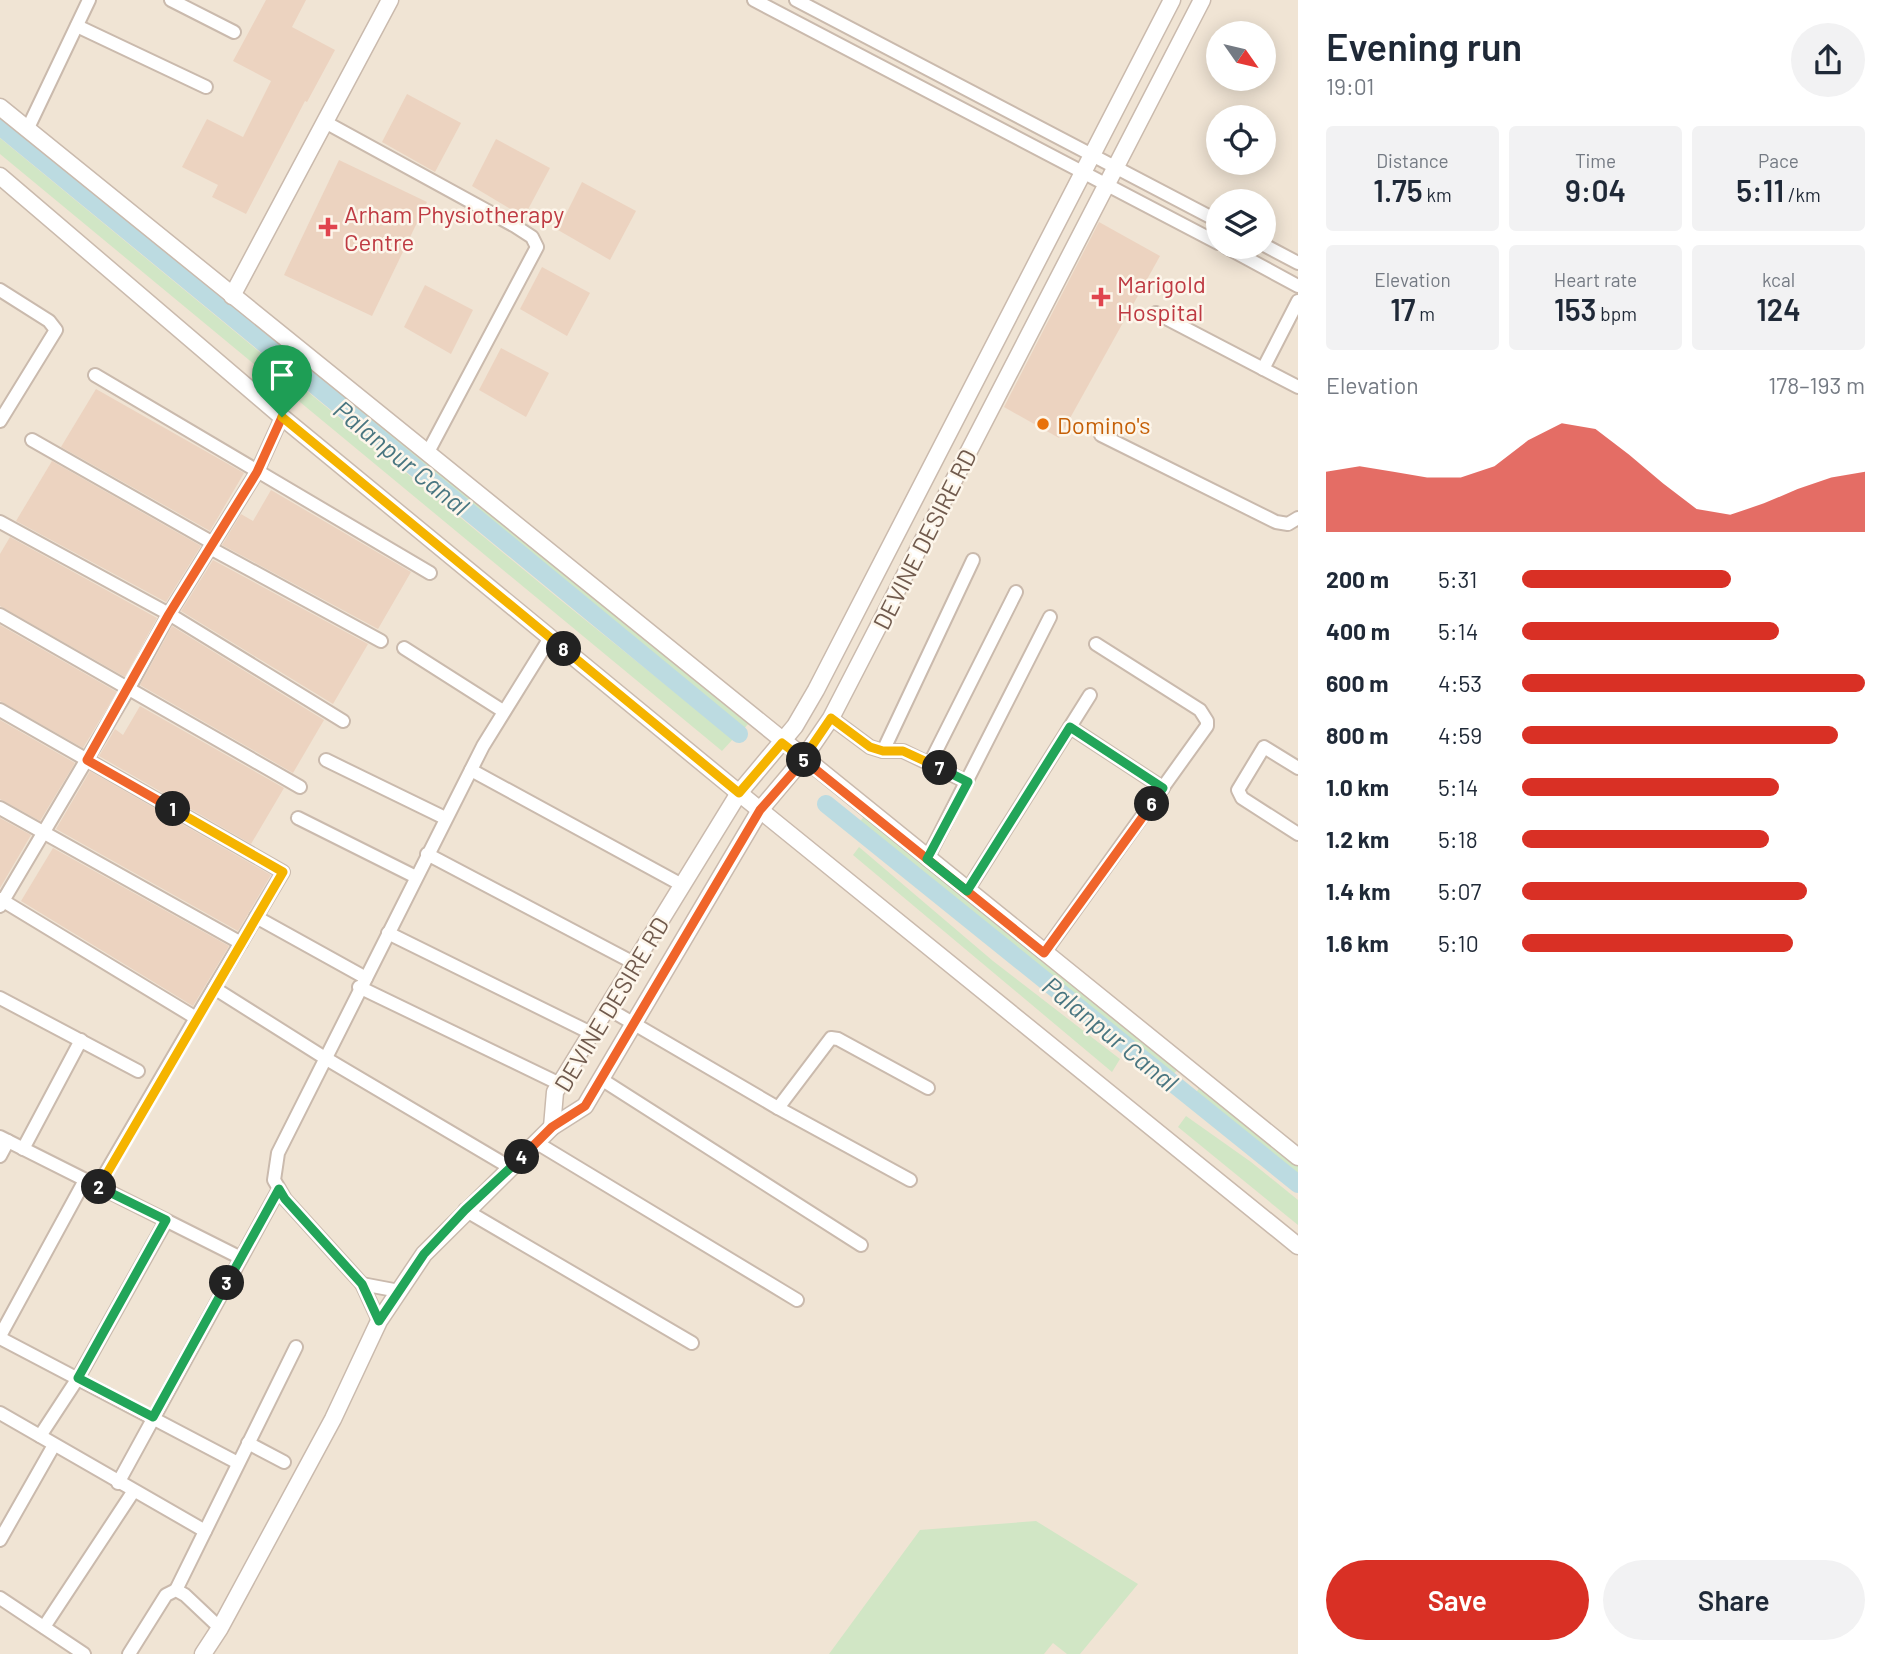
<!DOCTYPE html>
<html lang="en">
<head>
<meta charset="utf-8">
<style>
	:root { --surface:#fff; --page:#f2f2f3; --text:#1f2937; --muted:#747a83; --accent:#d93025 }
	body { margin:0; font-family:Barlow,sans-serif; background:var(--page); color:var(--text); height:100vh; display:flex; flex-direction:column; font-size:26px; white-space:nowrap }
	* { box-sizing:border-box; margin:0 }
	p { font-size:23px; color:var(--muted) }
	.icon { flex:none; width:38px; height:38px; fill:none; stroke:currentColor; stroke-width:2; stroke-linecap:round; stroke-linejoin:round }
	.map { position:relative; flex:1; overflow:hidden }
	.sheet { display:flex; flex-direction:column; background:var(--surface); width:595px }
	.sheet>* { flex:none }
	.needle { width:46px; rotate:124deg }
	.buttons { position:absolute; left:1206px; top:21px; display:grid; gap:14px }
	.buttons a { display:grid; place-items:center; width:70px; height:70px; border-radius:50%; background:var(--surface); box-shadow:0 4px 18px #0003; font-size:35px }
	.pin { position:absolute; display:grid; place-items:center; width:60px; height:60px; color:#fff; margin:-72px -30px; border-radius:50% 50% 50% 0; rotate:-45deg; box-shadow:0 0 7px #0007 }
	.pin .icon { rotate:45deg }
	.km { position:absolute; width:35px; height:35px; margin:-18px; border-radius:50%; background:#222; color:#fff; font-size:19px; line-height:35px; text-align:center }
	.round { display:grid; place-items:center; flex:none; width:74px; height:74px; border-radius:37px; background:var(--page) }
	.head { display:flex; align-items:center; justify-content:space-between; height:119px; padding:0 28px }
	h1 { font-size:38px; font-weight:600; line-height:52px }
	.figures { display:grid; grid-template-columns:repeat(3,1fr); gap:10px; height:119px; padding:7px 28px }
	.figures div { display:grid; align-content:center; border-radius:7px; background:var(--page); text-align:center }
	.figures b { font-size:30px; font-weight:600 }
	.figures small { font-size:19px; font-weight:400 }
	.figures p { font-size:19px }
	.chart { height:196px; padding:14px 28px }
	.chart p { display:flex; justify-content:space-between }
	.chart svg { width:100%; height:126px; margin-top:7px; fill:var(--accent); opacity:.7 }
	.primary-button { display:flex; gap:14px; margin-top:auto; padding:14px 28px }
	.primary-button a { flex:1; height:80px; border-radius:42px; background:var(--accent); color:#fff; font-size:28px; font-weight:600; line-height:80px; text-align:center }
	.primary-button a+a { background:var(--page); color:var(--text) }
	ul { padding:0 28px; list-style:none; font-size:23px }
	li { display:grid; grid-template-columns:112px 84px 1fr; align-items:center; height:52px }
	li i { height:18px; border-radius:9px; background:var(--accent) }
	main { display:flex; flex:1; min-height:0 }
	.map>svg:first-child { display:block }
	.residential { fill:#f0e4d4; fill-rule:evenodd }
	.green { fill:#d1e6c5 }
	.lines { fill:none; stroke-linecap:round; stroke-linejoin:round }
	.canal { stroke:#bcdbe1; stroke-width:18 }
	.building { fill:#ecd3c0 }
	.minor-casing { stroke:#cabaad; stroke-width:16 }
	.tertiary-casing { stroke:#cabaad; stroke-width:19 }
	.minor { stroke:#fff; stroke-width:12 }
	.tertiary { stroke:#fff; stroke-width:16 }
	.split-1-casing { stroke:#fff; stroke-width:14 }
	.split-2-casing { stroke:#fff; stroke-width:14 }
	.split-3-casing { stroke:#fff; stroke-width:14 }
	.split-4-casing { stroke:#fff; stroke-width:14 }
	.split-5-casing { stroke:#fff; stroke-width:14 }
	.split-6-casing { stroke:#fff; stroke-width:14 }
	.split-7-casing { stroke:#fff; stroke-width:14 }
	.split-8-casing { stroke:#fff; stroke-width:14 }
	.split-9-casing { stroke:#fff; stroke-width:14 }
	.split-1 { stroke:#f0652b; stroke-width:9 }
	.split-2 { stroke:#f5b400; stroke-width:9 }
	.split-3 { stroke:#22a559; stroke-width:9 }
	.split-4 { stroke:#22a559; stroke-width:9 }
	.split-5 { stroke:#f0652b; stroke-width:9 }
	.split-6 { stroke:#f0652b; stroke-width:9 }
	.split-7 { stroke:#22a559; stroke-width:9 }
	.split-8 { stroke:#f5b400; stroke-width:9 }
	.split-9 { stroke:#f5b400; stroke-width:9 }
	.health-dot { fill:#e0444e; stroke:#fdf6eb; stroke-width:2.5 }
	.food-dot { fill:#e8710a; stroke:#fdf6eb; stroke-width:2.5 }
	.labels { text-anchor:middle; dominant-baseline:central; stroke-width:5; stroke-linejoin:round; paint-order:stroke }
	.health-label { font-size:24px; fill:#be3a42; stroke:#fdf6eb; text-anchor:start }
	.food-label { font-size:24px; fill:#c56008; stroke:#fdf6eb; text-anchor:start }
	.street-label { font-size:24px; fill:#705a4d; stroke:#fdf6eb }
	.water-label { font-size:26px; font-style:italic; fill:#497681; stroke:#fdf6eb }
</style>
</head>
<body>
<main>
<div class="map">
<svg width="1298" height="1654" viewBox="0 0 1298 1654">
	<rect width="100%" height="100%" fill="#faf2e5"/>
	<path class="residential" d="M 0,0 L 1298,0 L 1298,1654 L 0,1654 ZM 1218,33 L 1264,33 L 1264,79 L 1218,79 ZM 1218,117 L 1264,117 L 1264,163 L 1218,163 ZM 1218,201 L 1264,201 L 1264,247 L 1218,247 Z"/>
	<g class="green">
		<path d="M 0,138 L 558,598 L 733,739 L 722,751 L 0,154 Z"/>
		<path d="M 225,295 L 748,724 L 743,730 L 222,299 Z"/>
		<path d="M 864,816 L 1179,1069 L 1173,1074 L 860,822 Z"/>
		<path d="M 859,847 L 993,961 L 1120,1059 L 1112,1072 L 853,855 Z"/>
		<path d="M 1202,1084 L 1298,1165 L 1298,1179 L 1195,1094 Z"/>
		<path d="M 1186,1116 L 1251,1162 L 1298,1200 L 1298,1225 L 1178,1127 Z"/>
		<path d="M 1036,1521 L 1138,1584 L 1080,1654 L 1067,1654 L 1053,1643 L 1044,1654 L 829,1654 L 920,1530 Z"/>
	</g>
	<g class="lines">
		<g class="canal">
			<path d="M 0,126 L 739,734"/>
			<path d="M 826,804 L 1298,1184"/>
		</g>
	</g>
	<g class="building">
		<path d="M 266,0 L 306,0 L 292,27 L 335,50 L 307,102 L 305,101 L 246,214 L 212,197 L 218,185 L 182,167 L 207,119 L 243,137 L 271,81 L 233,61 Z"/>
		<path d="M 407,94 L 461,123 L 435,172 L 382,142 Z"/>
		<path d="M 496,139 L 550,168 L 524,217 L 472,186 Z"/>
		<path d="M 339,160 L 427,202 L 372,316 L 284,275 Z"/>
		<path d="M 582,182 L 636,211 L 610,260 L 558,230 Z"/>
		<path d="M 1099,222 L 1160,256 L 1059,438 L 1004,407 Z"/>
		<path d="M 542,267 L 590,293 L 567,336 L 520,309 Z"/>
		<path d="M 425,285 L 473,310 L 451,354 L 404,327 Z"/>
		<path d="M 501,348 L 549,373 L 526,417 L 479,390 Z"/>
		<path d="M 96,389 L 244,473 L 210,531 L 61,447 Z"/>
		<path d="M 52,461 L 201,546 L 166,602 L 16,521 Z"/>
		<path d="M 271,490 L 411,572 L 378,629 L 222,545 L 241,514 L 253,521 Z"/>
		<path d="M 10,537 L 157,618 L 125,677 L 0,606 L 0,554 Z"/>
		<path d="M 213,560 L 368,644 L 333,704 L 181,611 Z"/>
		<path d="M 0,625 L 117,692 L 83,748 L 0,701 Z"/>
		<path d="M 172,626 L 324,720 L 293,773 L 140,685 Z"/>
		<path d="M 140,706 L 284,788 L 251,844 L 99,756 L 115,729 L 123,735 Z"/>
		<path d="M 0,720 L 75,763 L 40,821 L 0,799 Z"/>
		<path d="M 90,771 L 271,875 L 238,931 L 56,829 Z"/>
		<path d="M 0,818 L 31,835 L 0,888 Z"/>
		<path d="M 53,848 L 229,946 L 193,1006 L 21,901 Z"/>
	</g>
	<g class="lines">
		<g class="minor-casing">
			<g id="minor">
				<path d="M 171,0 L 234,32"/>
				<path d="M 754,0 L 1218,243"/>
				<path d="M 796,0 L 1218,221"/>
				<path d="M 77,26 L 206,87"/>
				<path d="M 325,122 L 515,226 L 532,237 L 537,247 L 427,454"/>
				<path d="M 27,130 L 89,0"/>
				<path d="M 1264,245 L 1298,263"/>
				<path d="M 1226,247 L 1298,286"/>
				<path d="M 0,290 L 49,321 L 56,330 L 0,421"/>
				<path d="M 1156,313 L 1298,387"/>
				<path d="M 1263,369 L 1298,301"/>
				<path d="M 95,375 L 430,573"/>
				<path d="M 1101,435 L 1276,522 L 1288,524 L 1298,518"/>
				<path d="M 32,440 L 213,543"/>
				<path d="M 0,522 L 169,614 L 343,721"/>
				<path d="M 210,548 L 381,641"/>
				<path d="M 0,615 L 300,787"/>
				<path d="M 404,648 L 503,711"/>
				<path d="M 0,710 L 283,872 L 196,1018 L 0,899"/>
				<path d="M 831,718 L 870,747 L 883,751 L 903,751 L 967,782"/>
				<path d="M 1070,727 L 1163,788"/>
				<path d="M 883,751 L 973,560"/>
				<path d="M 326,760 L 445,818"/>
				<path d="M 930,763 L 1016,592"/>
				<path d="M 1298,768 L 1264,747 L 1238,790 L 1242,798 L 1298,834"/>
				<path d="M 471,770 L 682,885"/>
				<path d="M 0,808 L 241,943"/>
				<path d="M 298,818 L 416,877"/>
				<path d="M 427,854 L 634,963"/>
				<path d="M 927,859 L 1050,617"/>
				<path d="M 967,891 L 1090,695"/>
				<path d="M 0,906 L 129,688 L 169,614 L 257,472 L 282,417"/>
				<path d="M 256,917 L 366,978"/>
				<path d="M 388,933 L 591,1033"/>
				<path d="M 1044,953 L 1207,726 L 1207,721 L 1200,710 L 1096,644"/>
				<path d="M 359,987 L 560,1084"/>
				<path d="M 214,988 L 325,1058 L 511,1168"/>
				<path d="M 0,998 L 138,1071"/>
				<path d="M 607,1008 L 778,1108 L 910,1180"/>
				<path d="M 601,1079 L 861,1245"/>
				<path d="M 778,1108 L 831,1038 L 838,1039 L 928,1088"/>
				<path d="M 0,1137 L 241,1258"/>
				<path d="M 537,1143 L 797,1300"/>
				<path d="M 23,1149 L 81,1040"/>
				<path d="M 0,1156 L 8,1141"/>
				<path d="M 98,1186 L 196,1018"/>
				<path d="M 465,1210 L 692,1343"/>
				<path d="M 362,1284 L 399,1291"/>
				<path d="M 379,1321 L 362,1284 L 285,1199 L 274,1180 L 278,1153 L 483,746 L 550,638"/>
				<path d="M 0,1336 L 85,1180"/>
				<path d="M 0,1338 L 238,1463"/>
				<path d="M 0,1413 L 205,1531"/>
				<path d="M 40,1436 L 78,1378 L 166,1221"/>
				<path d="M 248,1443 L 284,1462"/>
				<path d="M 118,1483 L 279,1189"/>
				<path d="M 0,1540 L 54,1445"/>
				<path d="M 176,1590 L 296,1347"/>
				<path d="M 0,1598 L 84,1654"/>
				<path d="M 44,1627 L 133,1492"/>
				<path d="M 129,1654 L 166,1595 L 176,1590 L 185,1595 L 220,1628"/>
			</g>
		</g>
		<g class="tertiary-casing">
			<g id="tertiary">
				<path d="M 0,107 L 1298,1157"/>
				<path d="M 0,176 L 282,417 L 739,793 L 1298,1246"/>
				<path d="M 232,296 L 390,0"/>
				<path d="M 552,1127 L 555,1092 L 560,1084 L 739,793 L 795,726 L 816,690 L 1172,0"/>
				<path d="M 203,1654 L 220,1628 L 333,1419 L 379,1321 L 424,1254 L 552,1127 L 585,1106 L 760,810 L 803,759 L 831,718 L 1202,0"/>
			</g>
		</g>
		<use href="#minor" class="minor"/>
		<use href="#tertiary" class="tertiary"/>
	</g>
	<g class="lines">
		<g class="split-1-casing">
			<path id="split-1" d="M 173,809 L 87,760 L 169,614 L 257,472 L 282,417"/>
		</g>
		<g class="split-2-casing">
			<path id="split-2" d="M 99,1187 L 283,872 L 173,809"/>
		</g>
		<g class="split-3-casing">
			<path id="split-3" d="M 99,1187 L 166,1220 L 78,1378 L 153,1417 L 227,1283"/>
		</g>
		<g class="split-4-casing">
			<path id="split-4" d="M 227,1283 L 279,1189 L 285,1199 L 362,1284 L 379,1321 L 424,1254 L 465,1210 L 522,1157"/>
		</g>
		<g class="split-5-casing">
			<path id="split-5" d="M 522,1157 L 552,1127 L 585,1106 L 760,810 L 804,760"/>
		</g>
		<g class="split-6-casing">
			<path id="split-6" d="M 804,760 L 1044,953 L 1152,804"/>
		</g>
		<g class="split-7-casing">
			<path id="split-7" d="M 940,768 L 968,782 L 927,859 L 967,891 L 1070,727 L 1163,788 L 1152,804"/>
		</g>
		<g class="split-8-casing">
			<path id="split-8" d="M 564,649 L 739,793 L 782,743 L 803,759 L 831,718 L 870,747 L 883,751 L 903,751 L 940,768"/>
		</g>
		<g class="split-9-casing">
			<path id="split-9" d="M 282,417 L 564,649"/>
		</g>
		<use href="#split-1" class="split-1"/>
		<use href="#split-2" class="split-2"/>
		<use href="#split-3" class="split-3"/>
		<use href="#split-4" class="split-4"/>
		<use href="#split-5" class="split-5"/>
		<use href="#split-6" class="split-6"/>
		<use href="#split-7" class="split-7"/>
		<use href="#split-8" class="split-8"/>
		<use href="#split-9" class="split-9"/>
	</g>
	<g class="health-dot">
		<path d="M324.5 216.5h7v7h7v7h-7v7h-7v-7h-7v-7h7z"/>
		<path d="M1097.5 286.5h7v7h7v7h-7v7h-7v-7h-7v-7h7z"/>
	</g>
	<circle class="food-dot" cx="1043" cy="424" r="7"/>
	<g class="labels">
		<g class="health-label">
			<text x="344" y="213">Arham Physiotherapy<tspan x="344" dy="28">Centre</tspan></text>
			<text x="1117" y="283">Marigold<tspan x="1117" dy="28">Hospital</tspan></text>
		</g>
		<g class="food-label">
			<text x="1057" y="424">Domino's</text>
		</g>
		<g class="street-label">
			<text transform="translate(924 539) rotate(-63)">DEVINE DESIRE RD</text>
			<text transform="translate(611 1004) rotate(-59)">DEVINE DESIRE RD</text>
		</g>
		<g class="water-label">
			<text transform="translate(402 457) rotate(39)">Palanpur Canal</text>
			<text transform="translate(1111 1033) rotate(39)">Palanpur Canal</text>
		</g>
	</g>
</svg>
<div class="buttons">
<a><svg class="needle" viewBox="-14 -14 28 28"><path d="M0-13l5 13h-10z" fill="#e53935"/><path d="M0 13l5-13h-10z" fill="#747a83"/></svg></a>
<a><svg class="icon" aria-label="locate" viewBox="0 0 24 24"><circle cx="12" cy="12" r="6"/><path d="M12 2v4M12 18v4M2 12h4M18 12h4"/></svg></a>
<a><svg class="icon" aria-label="layers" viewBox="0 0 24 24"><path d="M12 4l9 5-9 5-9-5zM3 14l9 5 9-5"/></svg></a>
</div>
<div class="pin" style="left:282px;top:417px;background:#1e9e55"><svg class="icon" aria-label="arrive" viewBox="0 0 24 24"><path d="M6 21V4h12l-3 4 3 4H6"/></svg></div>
<b class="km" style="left:173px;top:809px">1</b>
<b class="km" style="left:99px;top:1187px">2</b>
<b class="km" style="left:227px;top:1283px">3</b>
<b class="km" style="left:522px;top:1157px">4</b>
<b class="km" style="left:804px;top:760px">5</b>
<b class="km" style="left:1152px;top:804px">6</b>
<b class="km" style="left:940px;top:768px">7</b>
<b class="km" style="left:564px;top:649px">8</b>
</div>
<section class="sheet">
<div class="head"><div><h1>Evening run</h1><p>19:01</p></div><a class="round"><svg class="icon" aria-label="share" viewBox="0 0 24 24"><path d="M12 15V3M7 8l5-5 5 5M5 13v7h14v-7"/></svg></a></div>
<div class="figures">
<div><p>Distance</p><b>1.75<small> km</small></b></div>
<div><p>Time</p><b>9:04</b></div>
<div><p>Pace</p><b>5:11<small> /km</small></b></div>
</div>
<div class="figures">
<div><p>Elevation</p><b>17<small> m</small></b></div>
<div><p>Heart rate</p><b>153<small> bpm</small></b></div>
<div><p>kcal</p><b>124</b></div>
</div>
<div class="chart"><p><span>Elevation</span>178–193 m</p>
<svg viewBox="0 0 160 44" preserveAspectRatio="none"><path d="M0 44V23L10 21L20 23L30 25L40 25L50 21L60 12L70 6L80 8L90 17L100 27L110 36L120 38L130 34L140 29L150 25L160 23V44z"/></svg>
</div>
<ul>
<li><b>200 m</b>5:31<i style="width:61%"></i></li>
<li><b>400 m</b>5:14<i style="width:75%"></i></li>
<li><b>600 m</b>4:53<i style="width:100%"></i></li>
<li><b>800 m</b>4:59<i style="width:92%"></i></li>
<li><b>1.0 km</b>5:14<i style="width:75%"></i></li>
<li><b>1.2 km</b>5:18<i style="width:72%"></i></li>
<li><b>1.4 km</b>5:07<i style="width:83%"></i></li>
<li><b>1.6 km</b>5:10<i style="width:79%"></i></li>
</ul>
<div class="primary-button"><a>Save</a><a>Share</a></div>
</section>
</main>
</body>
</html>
